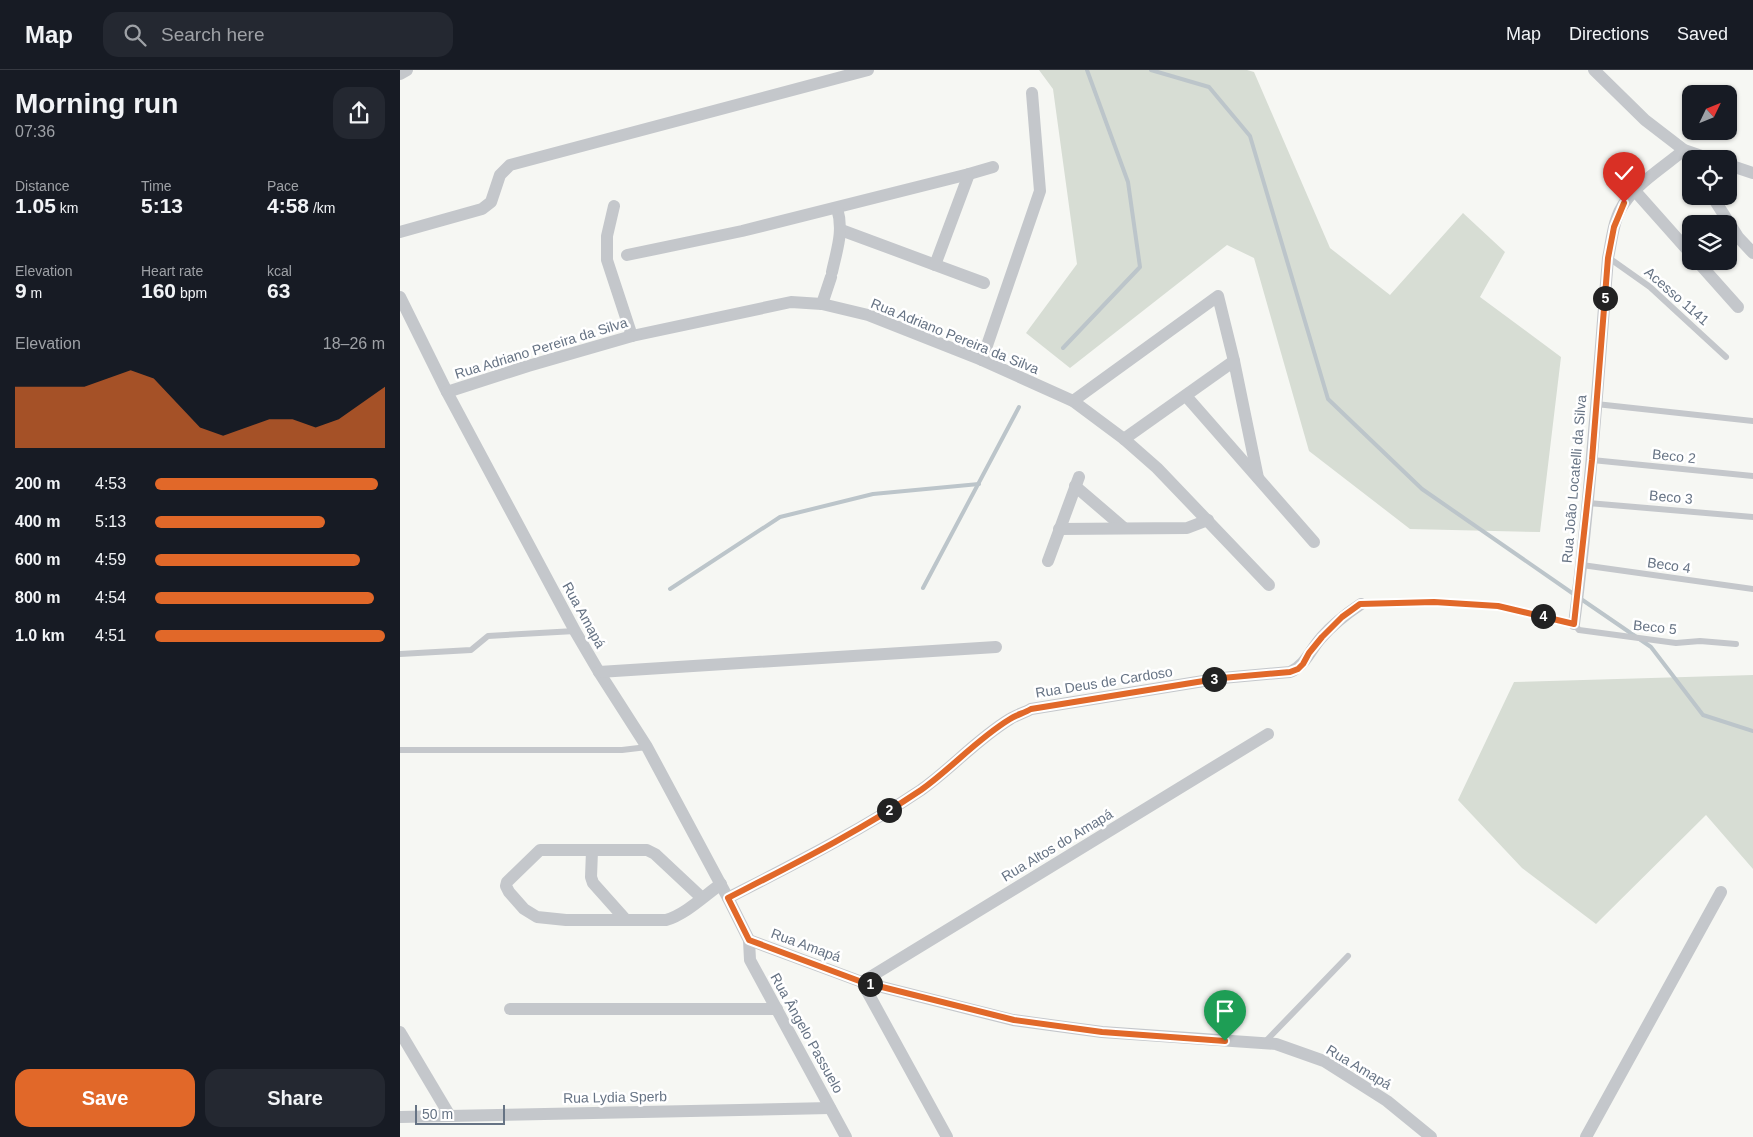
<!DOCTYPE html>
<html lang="en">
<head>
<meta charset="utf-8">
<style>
	:root { --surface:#171b24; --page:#242831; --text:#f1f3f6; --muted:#9ea1a6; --line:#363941; --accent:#e16829 }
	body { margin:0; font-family:Arial,sans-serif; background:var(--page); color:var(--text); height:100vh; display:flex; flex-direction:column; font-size:19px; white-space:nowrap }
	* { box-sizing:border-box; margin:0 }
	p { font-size:16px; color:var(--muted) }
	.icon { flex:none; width:28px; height:28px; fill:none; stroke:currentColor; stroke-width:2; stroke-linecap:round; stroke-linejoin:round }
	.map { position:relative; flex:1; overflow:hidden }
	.side { display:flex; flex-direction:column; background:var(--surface); width:400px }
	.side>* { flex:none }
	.needle { width:32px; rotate:47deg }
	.controls { position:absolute; left:1282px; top:15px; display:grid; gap:10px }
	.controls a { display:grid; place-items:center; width:55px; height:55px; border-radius:10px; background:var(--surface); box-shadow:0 1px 4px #0004; font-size:25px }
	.scale { position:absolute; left:15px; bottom:12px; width:90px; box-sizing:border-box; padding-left:5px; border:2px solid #667384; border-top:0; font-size:14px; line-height:18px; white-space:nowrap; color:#667384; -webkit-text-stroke:4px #fff; paint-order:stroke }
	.pin { position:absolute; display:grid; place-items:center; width:42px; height:42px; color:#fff; margin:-51px -21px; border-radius:50% 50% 50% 0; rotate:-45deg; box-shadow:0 0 5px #0007 }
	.pin .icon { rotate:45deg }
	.km { position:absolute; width:25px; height:25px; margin:-12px; border-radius:50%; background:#222; color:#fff; font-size:14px; line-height:25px; text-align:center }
	.round { display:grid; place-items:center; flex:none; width:52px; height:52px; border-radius:15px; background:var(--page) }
	.head { display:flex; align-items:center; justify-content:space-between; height:85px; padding:0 15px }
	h1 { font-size:28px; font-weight:700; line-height:38px }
	.stats { display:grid; grid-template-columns:repeat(3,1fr); gap:8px; height:85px; padding:5px 15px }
	.stats div { display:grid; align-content:center }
	.stats b { font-size:21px; font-weight:700 }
	.stats small { font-size:14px; font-weight:400 }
	.stats p { font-size:14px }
	.chart { height:140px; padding:10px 15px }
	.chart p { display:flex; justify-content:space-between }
	.chart svg { width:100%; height:90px; margin-top:5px; fill:var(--accent); opacity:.7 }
	.cta { display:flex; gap:10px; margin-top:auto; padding:10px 15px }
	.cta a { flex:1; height:58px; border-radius:15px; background:var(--accent); color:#fff; font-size:20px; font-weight:700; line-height:58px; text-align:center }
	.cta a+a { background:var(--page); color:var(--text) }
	ul { padding:0 15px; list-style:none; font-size:16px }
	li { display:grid; grid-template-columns:80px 60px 1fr; align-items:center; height:38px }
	li i { height:12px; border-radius:6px; background:var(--accent) }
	header { display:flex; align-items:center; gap:30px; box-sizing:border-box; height:70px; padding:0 25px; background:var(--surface); border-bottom:1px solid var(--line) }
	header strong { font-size:24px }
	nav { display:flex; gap:28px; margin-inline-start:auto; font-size:18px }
	.search { width:350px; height:45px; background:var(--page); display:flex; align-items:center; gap:12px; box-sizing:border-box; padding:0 18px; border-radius:15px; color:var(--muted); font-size:19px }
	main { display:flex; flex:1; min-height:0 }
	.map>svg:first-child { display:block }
	.green { fill:#d7ddd4 }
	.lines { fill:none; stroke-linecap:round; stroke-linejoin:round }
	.stream { stroke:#bcc5ca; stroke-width:4 }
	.service { stroke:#c4c7cb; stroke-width:6 }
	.minor { stroke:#c4c7cb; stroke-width:12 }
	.route-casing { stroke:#fff; stroke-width:10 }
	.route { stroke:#e16829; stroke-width:6 }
	.labels { text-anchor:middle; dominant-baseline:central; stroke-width:5; stroke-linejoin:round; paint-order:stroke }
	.street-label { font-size:14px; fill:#667384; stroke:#fff }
</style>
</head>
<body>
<header>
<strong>Map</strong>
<div class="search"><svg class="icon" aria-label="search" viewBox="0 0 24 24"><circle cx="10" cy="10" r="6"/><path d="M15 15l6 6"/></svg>Search here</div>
<nav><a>Map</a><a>Directions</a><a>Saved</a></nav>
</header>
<main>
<section class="side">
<div class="head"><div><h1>Morning run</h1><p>07:36</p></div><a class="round"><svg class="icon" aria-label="share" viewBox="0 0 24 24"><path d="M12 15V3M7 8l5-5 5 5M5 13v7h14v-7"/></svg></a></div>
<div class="stats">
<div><p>Distance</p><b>1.05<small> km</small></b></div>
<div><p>Time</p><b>5:13</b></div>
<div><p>Pace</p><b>4:58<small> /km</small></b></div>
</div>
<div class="stats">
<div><p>Elevation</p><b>9<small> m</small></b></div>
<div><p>Heart rate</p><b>160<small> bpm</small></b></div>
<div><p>kcal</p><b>63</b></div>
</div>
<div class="chart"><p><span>Elevation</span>18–26 m</p>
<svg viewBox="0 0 160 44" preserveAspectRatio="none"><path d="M0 44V14L10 14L20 14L30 14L40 10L50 6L60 10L70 22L80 34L90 38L100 34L110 30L120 30L130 34L140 30L150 22L160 14V44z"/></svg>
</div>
<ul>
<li><b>200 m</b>4:53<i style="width:97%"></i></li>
<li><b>400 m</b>5:13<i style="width:74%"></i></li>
<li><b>600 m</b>4:59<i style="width:89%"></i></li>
<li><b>800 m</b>4:54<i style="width:95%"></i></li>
<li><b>1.0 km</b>4:51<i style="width:100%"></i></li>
</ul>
<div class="cta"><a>Save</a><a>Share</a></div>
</section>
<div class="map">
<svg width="1353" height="1067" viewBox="0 0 1353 1067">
	<rect width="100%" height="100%" fill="#f6f7f3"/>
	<g class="green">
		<path d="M 639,0 L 847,0 L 854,2 L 930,178 L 990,225 L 1063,143 L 1105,182 L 1080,227 L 1161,287 L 1140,462 L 1010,459 L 909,381 L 854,188 L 827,175 L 670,298 L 626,263 L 677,194 L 653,19 Z"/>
		<path d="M 1353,605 L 1353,799 L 1306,745 L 1196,854 L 1122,798 L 1058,730 L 1114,612 Z"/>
	</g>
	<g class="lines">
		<g class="stream">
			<path d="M 751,0 L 809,17 L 850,66 L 928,329 L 1022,419 L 1175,525"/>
			<path d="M 663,278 L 740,197 L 728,112 L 687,0"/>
			<path d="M 523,518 L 619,337"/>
			<path d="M 270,519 L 380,447 L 473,424 L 579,414"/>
			<path d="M 1181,529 L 1251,577 L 1303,645 L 1353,661"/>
		</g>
		<g class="service">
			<path d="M 1209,188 L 1250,217 L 1326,287"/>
			<path d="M 1196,334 L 1353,351"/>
			<path d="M 1192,390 L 1353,406"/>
			<path d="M 1188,433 L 1353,447"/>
			<path d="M 1182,495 L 1353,519"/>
			<path d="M 961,534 L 1035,532 L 1098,536 L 1174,554 L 1179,560 L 1276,573 L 1300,571 L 1336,574"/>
			<path d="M 0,584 L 71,580 L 88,566 L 175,561"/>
			<path d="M 0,680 L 222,680 L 247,677"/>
			<path d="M 864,973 L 948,886"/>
		</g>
		<g class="minor">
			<path d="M 1194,0 L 1245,50 L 1284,80 L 1310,89"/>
			<path d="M 0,4 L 7,0"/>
			<path d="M 1329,95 L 1353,103"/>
			<path d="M 1235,121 L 1291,184"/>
			<path d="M 1312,126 L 1338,167 L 1353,183"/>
			<path d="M 214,136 L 207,166 L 207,190 L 232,266"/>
			<path d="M 441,160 L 584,213"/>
			<path d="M 0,162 L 82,139 L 91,132 L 100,105 L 110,95 L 468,0"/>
			<path d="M 227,185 L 342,161 L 569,104 L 593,97"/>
			<path d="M 1297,191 L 1338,237"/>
			<path d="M 535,195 L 569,104"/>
			<path d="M 432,202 C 437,179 444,161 437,138"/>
			<path d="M 0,227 L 47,322 L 175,561 L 199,602 L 247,677 L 328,828 L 349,870 L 462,912 L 613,950 L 702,962 L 876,974 L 924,991 L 987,1031 L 1031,1067"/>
			<path d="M 422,234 L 431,207"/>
			<path d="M 582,290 L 640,121 L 632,23"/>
			<path d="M 47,322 L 128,296 L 232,266 L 391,232 L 422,234 L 468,245 L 582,290 L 673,331 L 724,369 L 757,398 L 869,515"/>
			<path d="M 786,326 L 914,472"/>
			<path d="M 673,331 L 818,226 L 834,291 L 858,408"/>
			<path d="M 724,369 L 834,291"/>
			<path d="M 675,416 L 724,458"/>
			<path d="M 659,459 L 787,458 L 808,450"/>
			<path d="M 648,491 L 679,407"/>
			<path d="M 1174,554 C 1190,432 1198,310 1208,188 C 1212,170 1213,148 1225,132 C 1239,112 1265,96 1284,80"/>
			<path d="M 199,602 L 596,577"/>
			<path d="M 192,781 L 191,807 L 193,813 L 226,850"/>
			<path d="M 302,828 L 255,784 L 247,780 L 140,780 L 107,812 L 106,816 L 109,822 L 124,839 L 137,847 L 166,850 L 266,850 C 286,844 304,826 321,814"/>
			<path d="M 328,828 C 394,794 460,761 521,720 C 552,698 577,669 610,649 C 616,645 624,643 631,639 L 822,608 L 890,602 C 905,596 911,579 921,568 C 933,554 946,544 961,534"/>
			<path d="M 349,870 L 350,890 L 446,1067"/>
			<path d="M 110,939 L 377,939"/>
			<path d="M 0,962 L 50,1046"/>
			<path d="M 0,1047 L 430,1038"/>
			<path d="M 547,1067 L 462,912 L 868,664"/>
			<path d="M 1186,1067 L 1321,822"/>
		</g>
	</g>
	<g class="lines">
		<g class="route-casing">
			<path id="route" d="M 825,971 L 702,962 L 614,950 L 462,912 L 349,870 L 328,828 C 394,794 460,761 521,720 C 552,698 577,669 610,649 C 616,645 624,643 631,639 L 822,608 L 890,602 L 898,599 L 903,594 L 909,583 L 922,567 L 942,547 L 960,534 L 1034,532 L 1098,536 L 1174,554 L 1192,390 L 1208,188 L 1214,157 L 1224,133"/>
		</g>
		<use href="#route" class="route"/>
	</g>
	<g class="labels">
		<g class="street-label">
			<text transform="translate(1277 226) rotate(41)">Acesso 1141</text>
			<text transform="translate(555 266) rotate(22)">Rua Adriano Pereira da Silva</text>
			<text transform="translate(141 278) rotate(-17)">Rua Adriano Pereira da Silva</text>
			<text transform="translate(1274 386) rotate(6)">Beco 2</text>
			<text transform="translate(1174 409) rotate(-85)">Rua João Locatelli da Silva</text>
			<text transform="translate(1271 427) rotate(5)">Beco 3</text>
			<text transform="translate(1269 495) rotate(8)">Beco 4</text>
			<text transform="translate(184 545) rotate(61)">Rua Amapá</text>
			<text transform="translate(1255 557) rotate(6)">Beco 5</text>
			<text transform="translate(704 612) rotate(-9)">Rua Deus de Cardoso</text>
			<text transform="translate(657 775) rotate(-31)">Rua Altos do Amapá</text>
			<text transform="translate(406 875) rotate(20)">Rua Amapá</text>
			<text transform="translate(407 963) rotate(61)">Rua Ângelo Passuelo</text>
			<text transform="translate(959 997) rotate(31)">Rua Amapá</text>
			<text transform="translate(215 1027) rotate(-1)">Rua Lydia Sperb</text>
		</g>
	</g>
</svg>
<div class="controls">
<a><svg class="needle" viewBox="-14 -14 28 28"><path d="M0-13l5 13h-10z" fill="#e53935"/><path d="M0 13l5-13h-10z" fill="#9ea1a6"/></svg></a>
<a><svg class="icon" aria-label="locate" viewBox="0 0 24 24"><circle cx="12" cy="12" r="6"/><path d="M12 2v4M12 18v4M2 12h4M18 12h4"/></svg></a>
<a><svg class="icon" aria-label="layers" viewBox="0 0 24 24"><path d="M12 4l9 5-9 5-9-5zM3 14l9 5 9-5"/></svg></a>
</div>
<div class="scale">50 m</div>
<div class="pin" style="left:825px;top:971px;background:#1e9e55"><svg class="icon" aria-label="arrive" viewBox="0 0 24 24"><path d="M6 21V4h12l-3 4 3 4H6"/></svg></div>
<div class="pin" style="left:1224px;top:133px;background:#d93025"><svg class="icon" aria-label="check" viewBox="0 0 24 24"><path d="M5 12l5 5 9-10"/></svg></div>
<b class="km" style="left:470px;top:914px">1</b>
<b class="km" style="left:489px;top:740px">2</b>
<b class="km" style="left:814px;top:609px">3</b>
<b class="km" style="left:1143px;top:546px">4</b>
<b class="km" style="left:1205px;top:228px">5</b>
</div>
</main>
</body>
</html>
